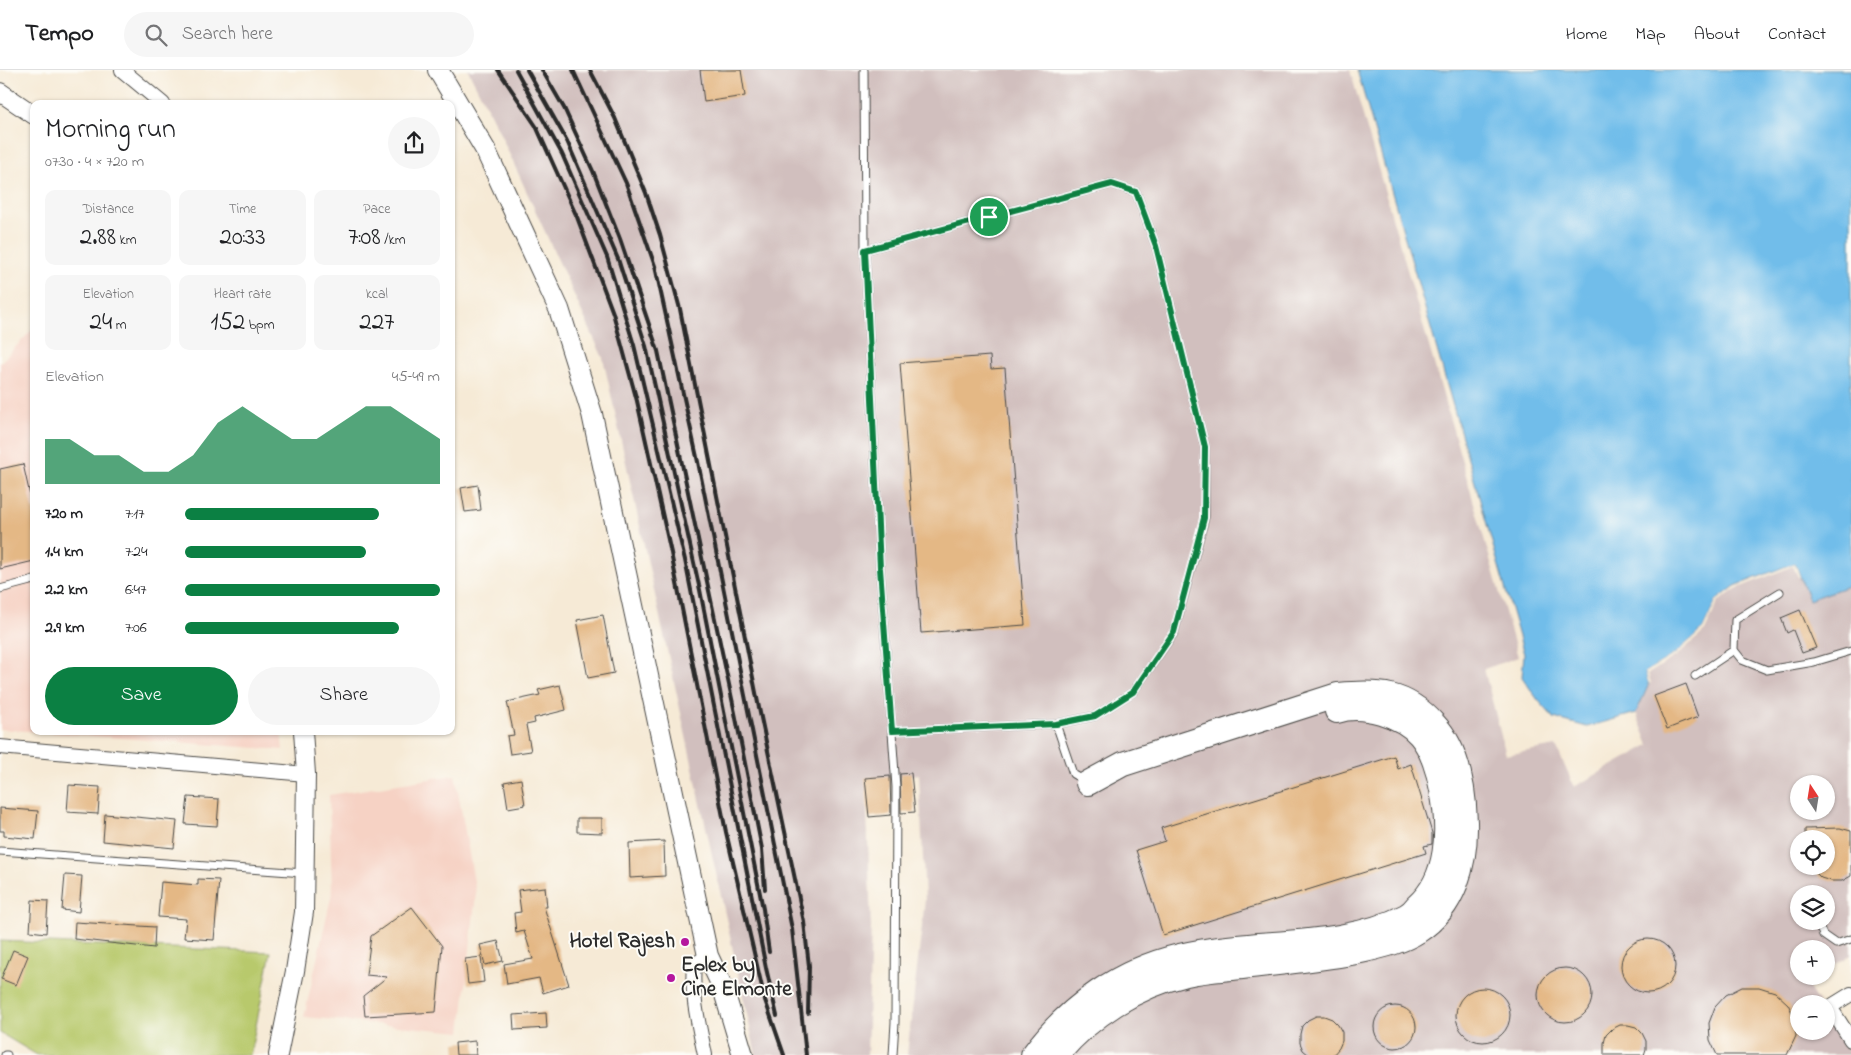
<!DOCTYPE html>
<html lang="en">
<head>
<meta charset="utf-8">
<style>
	:root { --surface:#fff; --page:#f6f6f6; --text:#202124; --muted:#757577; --line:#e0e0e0; --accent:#0b8043 }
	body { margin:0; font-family:"Indie Flower",sans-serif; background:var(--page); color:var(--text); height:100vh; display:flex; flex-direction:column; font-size:19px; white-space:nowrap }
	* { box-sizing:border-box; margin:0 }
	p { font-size:16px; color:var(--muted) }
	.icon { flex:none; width:28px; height:28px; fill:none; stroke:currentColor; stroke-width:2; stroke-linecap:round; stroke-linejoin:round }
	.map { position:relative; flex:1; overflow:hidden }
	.details { position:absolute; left:30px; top:30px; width:425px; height:635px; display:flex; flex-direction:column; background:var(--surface); border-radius:10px; box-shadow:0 1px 4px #0004 }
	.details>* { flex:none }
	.needle { width:32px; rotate:348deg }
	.buttons { position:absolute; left:1790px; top:705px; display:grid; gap:10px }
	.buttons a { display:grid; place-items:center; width:45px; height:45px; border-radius:50%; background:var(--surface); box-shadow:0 1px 4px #0004; font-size:25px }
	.pin { position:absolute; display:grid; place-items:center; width:42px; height:42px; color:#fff; margin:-21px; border:2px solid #fff; border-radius:50%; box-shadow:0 1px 5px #0007 }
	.round { display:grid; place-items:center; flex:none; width:52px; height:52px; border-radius:26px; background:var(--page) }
	.overview { display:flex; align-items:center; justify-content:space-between; height:85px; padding:0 15px }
	h1 { font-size:28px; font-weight:600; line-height:38px }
	.metrics { display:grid; grid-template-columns:repeat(3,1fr); gap:8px; height:85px; padding:5px 15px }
	.metrics div { display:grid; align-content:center; border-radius:10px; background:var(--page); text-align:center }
	.metrics b { font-size:25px; font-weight:600 }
	.metrics small { font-size:14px; font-weight:400 }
	.metrics p { font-size:14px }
	.chart { height:140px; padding:10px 15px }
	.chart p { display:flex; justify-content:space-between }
	.chart svg { width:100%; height:90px; margin-top:5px; fill:var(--accent); opacity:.7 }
	.primary-button { display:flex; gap:10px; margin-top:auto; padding:10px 15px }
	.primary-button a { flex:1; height:58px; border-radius:30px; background:var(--accent); color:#fff; font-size:20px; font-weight:600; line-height:58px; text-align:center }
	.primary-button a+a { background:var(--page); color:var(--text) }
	ul { padding:0 15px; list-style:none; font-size:16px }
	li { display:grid; grid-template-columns:80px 60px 1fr; align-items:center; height:38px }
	li i { height:12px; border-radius:6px; background:var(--accent) }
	header { display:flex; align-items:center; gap:30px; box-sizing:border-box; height:70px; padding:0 25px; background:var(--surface); border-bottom:1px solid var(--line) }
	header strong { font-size:24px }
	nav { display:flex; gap:28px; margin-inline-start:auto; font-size:18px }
	.search { width:350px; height:45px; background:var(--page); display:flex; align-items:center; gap:12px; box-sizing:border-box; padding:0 18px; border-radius:28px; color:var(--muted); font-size:19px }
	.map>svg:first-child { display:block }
	.built { fill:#f6d2c4 }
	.industrial { fill:#d1bfbe; fill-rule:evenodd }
	.green { fill:#b8c96c; stroke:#727a4c }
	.water { fill:#71bdea; stroke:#4e748a }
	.pier { fill:#f6ead6 }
	.building { fill:#e4b885 }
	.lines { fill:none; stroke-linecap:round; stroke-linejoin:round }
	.service-casing { stroke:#494845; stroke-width:9 }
	.minor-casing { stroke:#494845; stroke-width:16 }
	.tertiary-casing { stroke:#494845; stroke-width:20 }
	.secondary-casing { stroke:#494845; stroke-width:22 }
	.trunk-casing { stroke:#494845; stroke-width:26 }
	.service { stroke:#fff; stroke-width:7 }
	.minor { stroke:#fff; stroke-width:14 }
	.tertiary { stroke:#fff; stroke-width:18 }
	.secondary { stroke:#fff; stroke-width:20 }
	.trunk { stroke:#fff; stroke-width:24 }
	.rail { stroke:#2b2b2b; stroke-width:4 }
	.route-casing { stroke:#fff; stroke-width:10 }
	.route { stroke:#0b8043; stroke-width:6 }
	.poi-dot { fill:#b5179e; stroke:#fdfcf7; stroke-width:2 }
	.labels { text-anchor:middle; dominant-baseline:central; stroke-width:4; stroke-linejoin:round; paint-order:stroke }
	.poi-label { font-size:21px; font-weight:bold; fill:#2b2b2b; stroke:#fdfcf7; text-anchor:end }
</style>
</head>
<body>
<header>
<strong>Tempo</strong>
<div class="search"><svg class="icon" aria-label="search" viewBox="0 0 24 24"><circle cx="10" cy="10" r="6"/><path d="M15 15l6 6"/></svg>Search here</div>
<nav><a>Home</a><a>Map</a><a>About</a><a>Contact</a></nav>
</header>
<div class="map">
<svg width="1851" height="985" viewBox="0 0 1851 985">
	<rect width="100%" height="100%" fill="#fdfcf7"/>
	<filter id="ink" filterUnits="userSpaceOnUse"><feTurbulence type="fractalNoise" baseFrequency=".02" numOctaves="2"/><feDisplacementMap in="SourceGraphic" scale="10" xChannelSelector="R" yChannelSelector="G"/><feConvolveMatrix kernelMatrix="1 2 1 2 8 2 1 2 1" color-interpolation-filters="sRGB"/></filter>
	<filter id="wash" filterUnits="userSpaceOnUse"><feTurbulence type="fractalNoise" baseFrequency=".0096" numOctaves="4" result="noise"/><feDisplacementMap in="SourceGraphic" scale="20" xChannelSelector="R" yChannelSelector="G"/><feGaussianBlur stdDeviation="1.12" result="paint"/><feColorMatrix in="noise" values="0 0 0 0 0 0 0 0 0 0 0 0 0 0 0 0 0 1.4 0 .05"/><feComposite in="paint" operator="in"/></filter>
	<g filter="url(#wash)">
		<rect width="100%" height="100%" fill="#f6ead6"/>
		<g class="built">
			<path d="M 34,258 L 34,661 L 281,661 L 283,680 L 0,659 L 0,293 Z"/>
			<path d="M 455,705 L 476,823 L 461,962 L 304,947 L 332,823 L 329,725 Z"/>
		</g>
		<path class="industrial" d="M 468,0 L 1350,0 L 1518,587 L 1484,599 L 1506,685 L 1556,676 L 1574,717 L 1649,675 L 1636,643 L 1649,614 L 1645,602 L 1716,531 L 1735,517 L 1795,493 L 1809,530 L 1851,515 L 1851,885 L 1826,900 L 1826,879 L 1799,879 L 1799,906 L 1816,906 L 1806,913 L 1819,934 L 1799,934 L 1799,961 L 1826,961 L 1826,946 L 1850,985 L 907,985 L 925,830 L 919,704 L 866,713 L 871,857 L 867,985 L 756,985 L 603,288 L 496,55 ZM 1799,714 L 1826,714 L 1826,741 L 1799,741 ZM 1799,769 L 1826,769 L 1826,796 L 1799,796 ZM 1799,824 L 1826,824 L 1826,851 L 1799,851 Z"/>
		<path class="green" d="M 0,871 L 271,882 L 250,985 L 37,985 L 0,963 Z"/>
		<path class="water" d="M 1357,0 L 1851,0 L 1851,515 L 1809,530 L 1795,493 L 1735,516 L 1716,531 L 1703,559 L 1675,584 L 1645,602 L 1649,614 L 1636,643 L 1587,657 L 1554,648 L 1538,630 L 1522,607 L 1524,584 Z"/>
		<path class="pier" d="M 1795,493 L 1800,507 L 1798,507 L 1793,496 L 1736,519 L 1718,532 L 1705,561 L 1676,586 L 1648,604 L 1651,613 L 1649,614 L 1645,602 L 1675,584 L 1703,559 L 1716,531 L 1735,517 Z"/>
		<g id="blocks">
			<g class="building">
				<path d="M 700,0 L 741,0 L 745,26 L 704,32 Z"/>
				<path d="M 990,286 L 991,299 L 1005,298 L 1025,555 L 921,563 L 900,293 Z"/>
				<path d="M 23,394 L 34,443 L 34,491 L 0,499 L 0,399 Z"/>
				<path d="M 478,415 L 481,440 L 465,442 L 461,418 Z"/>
				<path d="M 1800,540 L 1816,578 L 1802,583 L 1793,560 L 1787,563 L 1781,548 Z"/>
				<path d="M 603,545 L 614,603 L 588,608 L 577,550 Z"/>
				<path d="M 1686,614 L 1698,647 L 1667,659 L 1654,626 Z"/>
				<path d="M 560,615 L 566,640 L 534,648 L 535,653 L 526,655 L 531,681 L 510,684 L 507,666 L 514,665 L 507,632 L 540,625 L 538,620 Z"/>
				<path d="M 1394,686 L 1398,699 L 1411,694 L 1432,763 L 1432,774 L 1424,776 L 1426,783 L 1163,865 L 1136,780 L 1165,771 L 1161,758 Z"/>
				<path d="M 911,703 L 915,742 L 901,743 L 900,704 Z"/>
				<path d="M 890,706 L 891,745 L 869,747 L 865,708 Z"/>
				<path d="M 521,709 L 525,735 L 508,738 L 504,712 Z"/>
				<path d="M 69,715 L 100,717 L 98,744 L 67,742 Z"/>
				<path d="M 188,727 L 219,729 L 217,756 L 185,754 Z"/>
				<path d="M 0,738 L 38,741 L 35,769 L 4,766 L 4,761 L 0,761 Z"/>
				<path d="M 105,744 L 177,751 L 174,778 L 103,771 Z"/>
				<path d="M 577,748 L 602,748 L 602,763 L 577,762 Z"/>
				<path d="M 1840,758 L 1851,761 L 1851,806 L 1842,811 L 1831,811 L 1821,808 L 1809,796 L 1826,796 L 1826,769 L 1805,769 L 1805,759 Z"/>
				<path d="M 664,771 L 665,806 L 630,808 L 629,773 Z"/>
				<path d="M 65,805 L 82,806 L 79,842 L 62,840 Z"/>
				<path d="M 198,809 L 219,810 L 214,870 L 184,868 L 186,849 L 158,847 L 161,812 L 198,815 Z"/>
				<path d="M 545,817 L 547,837 L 544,837 L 569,915 L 543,923 L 539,908 L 507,914 L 504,894 L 533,889 L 524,861 L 516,863 L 514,843 L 521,842 L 518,820 Z"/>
				<path d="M 32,830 L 48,831 L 46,863 L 30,861 Z"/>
				<path d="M 412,837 L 442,876 L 436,942 L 365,946 L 363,926 L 387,907 L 366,905 L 371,866 Z"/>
				<path d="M 75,852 L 155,857 L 154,878 L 74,869 Z"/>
				<circle cx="1648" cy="896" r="27"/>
				<path d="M 498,871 L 503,891 L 485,895 L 480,875 Z"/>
				<path d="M 13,880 L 28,886 L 16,915 L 1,909 Z"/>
				<path d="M 481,887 L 484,912 L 468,914 L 465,889 Z"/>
				<circle cx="1565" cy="925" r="27"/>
				<path d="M 1742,917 L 1759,917 L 1775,922 L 1788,934 L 1795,949 L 1796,966 L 1787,985 L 1717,985 L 1710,970 L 1709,953 L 1715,937 L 1726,925 Z"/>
				<circle cx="1483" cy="945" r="27"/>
				<circle cx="1395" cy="957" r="21"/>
				<path d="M 546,943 L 547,958 L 514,960 L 513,945 Z"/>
				<path d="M 1316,946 L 1324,946 L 1332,949 L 1338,955 L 1342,962 L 1342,971 L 1339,978 L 1333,985 L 1309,985 L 1303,980 L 1300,973 L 1300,964 L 1302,956 L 1308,950 Z"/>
				<path d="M 1620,955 L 1628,955 L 1636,957 L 1642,963 L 1646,971 L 1646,979 L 1644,985 L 1604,985 L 1604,973 L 1606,965 L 1612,959 Z"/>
				<path d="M 475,971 L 476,985 L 456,985 L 455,973 Z"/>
			</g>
		</g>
	</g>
	<g filter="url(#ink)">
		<use href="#blocks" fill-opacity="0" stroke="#494845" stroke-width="1"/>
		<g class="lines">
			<g class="service-casing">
				<g id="service">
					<path d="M 864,0 L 865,180 L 880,498 L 896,717 L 895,952 L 893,985"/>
					<path d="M 865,180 L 1112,114 L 1136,122 L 1156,176 L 1205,377 L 1205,447 L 1174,563 L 1133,622 L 1095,646 L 1056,654 L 892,661"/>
					<path d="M 0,519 L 34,510"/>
					<path d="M 1780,522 L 1735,550 L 1734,580 L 1742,590 L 1767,600 L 1814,592 L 1851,581"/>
					<path d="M 1695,606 L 1734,580"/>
					<path d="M 1056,654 L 1073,704 L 1085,711"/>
					<path d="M 0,781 L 304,803"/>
					<path d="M 1817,851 L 1823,865 L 1836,874 L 1851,869"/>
					<path d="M 5,985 L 7,985"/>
				</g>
			</g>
			<g class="minor-casing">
				<g id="minor">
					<path d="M 122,0 L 163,34"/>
					<path d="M 0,677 L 306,704"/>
					<path d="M 1851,924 L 1830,937 L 1851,970"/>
					<path d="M 705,985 C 699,955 691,926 694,895 L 708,886"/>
				</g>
			</g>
			<g class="tertiary-casing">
				<g id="tertiary">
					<path d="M 0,22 L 34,45"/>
					<path d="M 278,985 L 295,901 L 304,842 L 306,704 L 303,661"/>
				</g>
			</g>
			<g class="secondary-casing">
				<path id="secondary" d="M 438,0 L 485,79 L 559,239 L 592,344 L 708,886 L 723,918 L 743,985"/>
			</g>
			<g class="trunk-casing">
				<g id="trunk">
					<path d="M 1033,985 C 1069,936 1121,900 1180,886 C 1252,868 1339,881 1406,846 C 1410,844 1414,840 1417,836 C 1449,808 1450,760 1442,720 C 1439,703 1432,679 1420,665 C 1402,645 1362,632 1337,641"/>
					<path d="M 1057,985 C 1090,945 1136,916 1186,904 C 1204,900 1223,899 1242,897 C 1283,892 1325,889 1365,880 C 1382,876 1403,871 1418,861 C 1455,837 1466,794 1465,752 C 1464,719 1458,679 1434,654 C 1405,622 1379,621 1338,625 L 1123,694 L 1088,713"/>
				</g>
			</g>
			<use href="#service" class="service"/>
			<use href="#minor" class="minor"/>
			<use href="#tertiary" class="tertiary"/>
			<use href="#secondary" class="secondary"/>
			<use href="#trunk" class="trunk"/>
			<g class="rail">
				<path d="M 498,0 L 536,56 L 577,147 L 613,243 L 637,331 L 671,483 L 726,762 L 765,930 L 784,985"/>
				<path d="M 516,0 L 562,84 L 607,187 L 634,275 L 685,490 L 766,898 L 777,946"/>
				<path d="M 527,0 L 567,71 L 618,189 L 646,276 L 700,520 L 763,839 L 769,882"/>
				<path d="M 542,0 L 564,38 L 593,101 L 620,169 L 658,281 L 735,643 L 762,779 L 765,819"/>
				<path d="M 573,0 L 626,113 L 655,196 L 698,392 L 792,859 L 806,985"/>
				<path d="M 590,0 L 615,48 L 646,123 L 660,165 L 680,239 L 760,643 L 804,852 L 809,896 L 808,943"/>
			</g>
		</g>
	</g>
	<g class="lines" filter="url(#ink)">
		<g class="route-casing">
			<path id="route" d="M 1112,114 L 1136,122 L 1156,176 L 1205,377 L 1204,448 L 1174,562 L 1133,622 L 1095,646 L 1056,654 L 892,661 L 880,498 L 865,180 Z"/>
		</g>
		<use href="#route" class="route"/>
	</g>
	<g class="poi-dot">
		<circle cx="685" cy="872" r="5"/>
		<circle cx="671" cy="908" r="5"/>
	</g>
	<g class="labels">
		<g class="poi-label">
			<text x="675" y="872">Hotel Rajesh</text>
			<text x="681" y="896" text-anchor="start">Eplex by<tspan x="681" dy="24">Cine Elmonte</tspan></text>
		</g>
	</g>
</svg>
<div class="buttons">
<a><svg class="needle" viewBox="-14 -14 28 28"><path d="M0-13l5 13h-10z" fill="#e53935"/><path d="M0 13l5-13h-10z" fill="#757577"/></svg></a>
<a><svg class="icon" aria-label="locate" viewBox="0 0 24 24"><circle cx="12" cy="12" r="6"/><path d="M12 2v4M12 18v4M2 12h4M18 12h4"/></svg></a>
<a><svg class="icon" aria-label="layers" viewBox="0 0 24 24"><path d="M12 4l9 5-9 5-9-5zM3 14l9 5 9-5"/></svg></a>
<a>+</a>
<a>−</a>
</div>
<div class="pin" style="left:989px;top:147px;background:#1e9e55"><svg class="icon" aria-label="arrive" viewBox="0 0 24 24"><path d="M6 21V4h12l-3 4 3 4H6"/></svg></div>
<section class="details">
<div class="overview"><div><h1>Morning run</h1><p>07:30 · 4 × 720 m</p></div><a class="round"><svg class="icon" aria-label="share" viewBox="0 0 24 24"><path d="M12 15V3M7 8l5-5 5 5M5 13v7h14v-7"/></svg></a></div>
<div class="metrics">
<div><p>Distance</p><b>2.88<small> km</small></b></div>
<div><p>Time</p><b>20:33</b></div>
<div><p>Pace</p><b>7:08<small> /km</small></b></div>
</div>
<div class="metrics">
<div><p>Elevation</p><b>24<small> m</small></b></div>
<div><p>Heart rate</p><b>152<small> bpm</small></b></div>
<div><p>kcal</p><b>227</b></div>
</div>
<div class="chart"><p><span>Elevation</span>45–49 m</p>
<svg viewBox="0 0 160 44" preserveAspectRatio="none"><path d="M0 44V22L10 22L20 30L30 30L40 38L50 38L60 30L70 14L80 6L90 14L100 22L110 22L120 14L130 6L140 6L150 14L160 22V44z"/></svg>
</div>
<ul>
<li><b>720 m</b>7:17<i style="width:76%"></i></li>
<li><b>1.4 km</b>7:24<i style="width:71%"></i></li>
<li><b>2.2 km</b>6:47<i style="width:100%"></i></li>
<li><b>2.9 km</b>7:06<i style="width:84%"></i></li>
</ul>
<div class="primary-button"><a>Save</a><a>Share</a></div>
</section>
</div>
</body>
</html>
